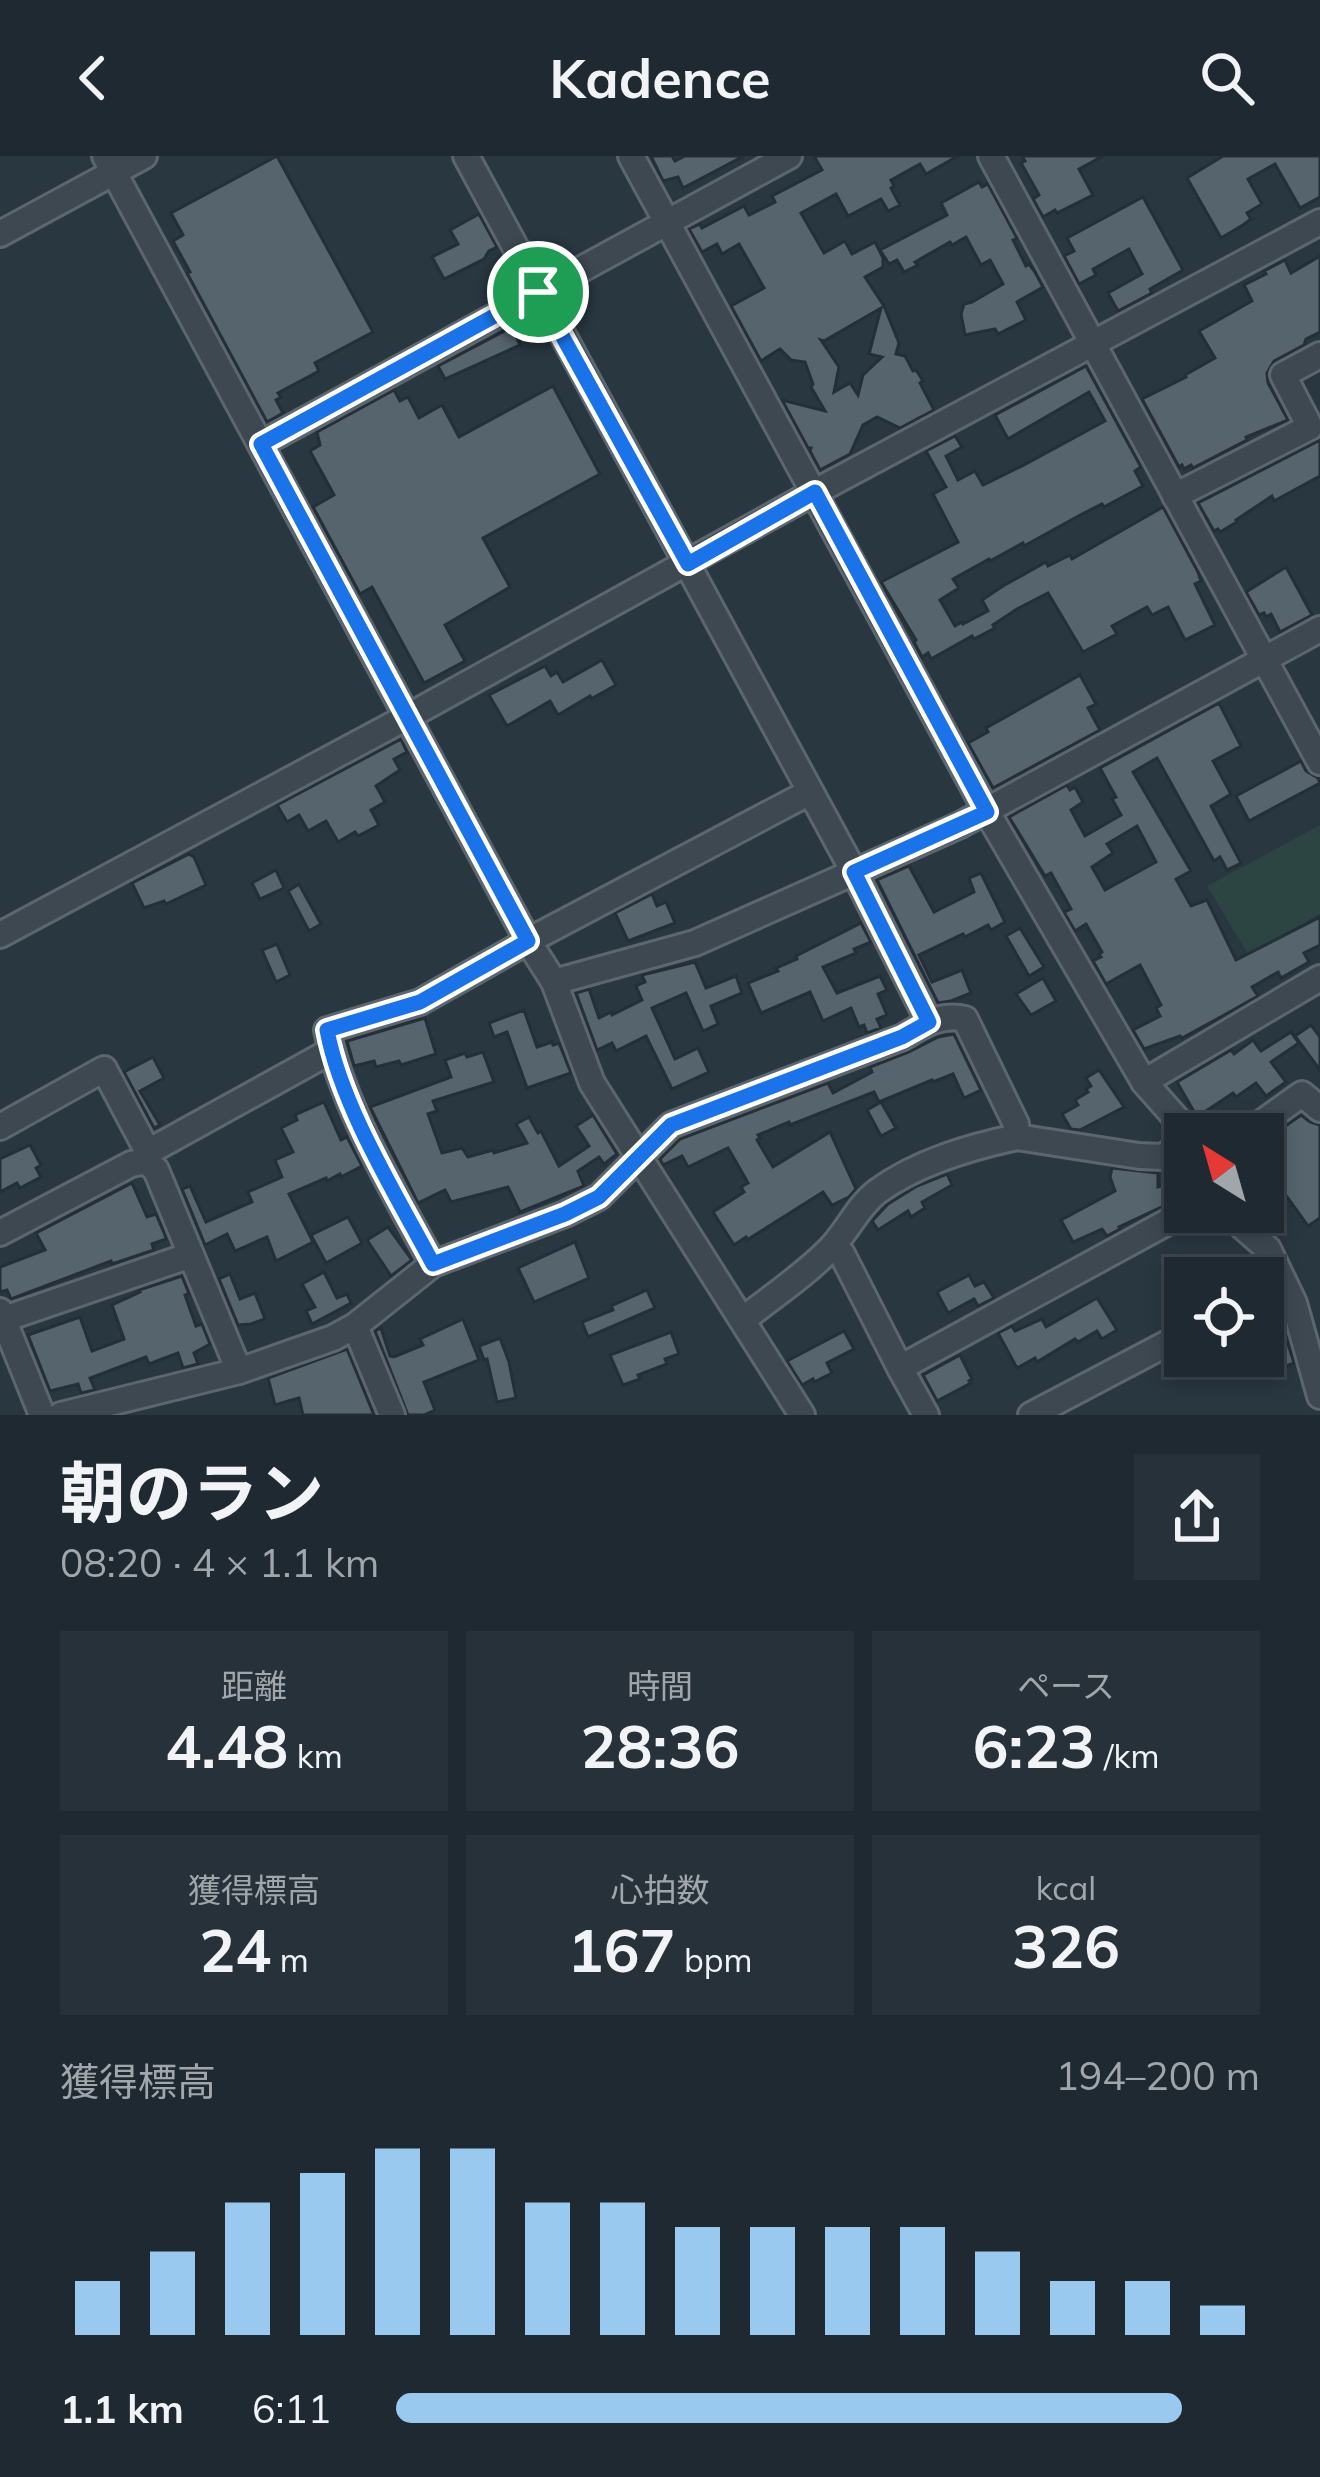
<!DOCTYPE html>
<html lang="ja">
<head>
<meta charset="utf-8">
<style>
	:root { --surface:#1f2931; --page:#273139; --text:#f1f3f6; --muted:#a1a6ab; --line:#3c454d; --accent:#9ac9f0 }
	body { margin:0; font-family:Mulish,"Noto Sans JP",sans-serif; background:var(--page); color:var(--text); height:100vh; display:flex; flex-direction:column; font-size:45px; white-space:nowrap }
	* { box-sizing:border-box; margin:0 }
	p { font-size:39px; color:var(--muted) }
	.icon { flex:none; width:66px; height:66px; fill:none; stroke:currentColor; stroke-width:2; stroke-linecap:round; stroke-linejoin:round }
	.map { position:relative; height:1259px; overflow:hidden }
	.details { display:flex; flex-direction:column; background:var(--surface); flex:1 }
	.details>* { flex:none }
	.needle { width:78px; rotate:323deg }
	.buttons { position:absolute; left:1164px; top:957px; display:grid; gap:24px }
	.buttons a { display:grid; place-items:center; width:120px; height:120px; border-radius:0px; background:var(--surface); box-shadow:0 6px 18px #0003,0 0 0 3px var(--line); font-size:60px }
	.pin { position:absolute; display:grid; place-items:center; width:102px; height:102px; color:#fff; margin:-51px; border:6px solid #fff; border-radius:50%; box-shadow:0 3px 12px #0007 }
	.round { display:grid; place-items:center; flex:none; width:126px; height:126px; border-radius:0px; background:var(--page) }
	.overview { display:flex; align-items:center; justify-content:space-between; height:204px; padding:0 60px }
	h1 { font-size:66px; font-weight:700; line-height:90px }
	.figures { display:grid; grid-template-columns:repeat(3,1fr); gap:18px; height:204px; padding:12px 60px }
	.figures div { display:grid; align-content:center; border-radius:0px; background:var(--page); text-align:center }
	.figures b { font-size:60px; font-weight:700 }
	.figures small { font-size:33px; font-weight:400 }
	.figures p { font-size:33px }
	.chart { height:336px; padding:24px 60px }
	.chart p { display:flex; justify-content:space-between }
	.chart svg { width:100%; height:216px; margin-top:12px; stroke:var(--accent); stroke-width:6 }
	ul { padding:0 60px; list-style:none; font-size:39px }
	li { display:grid; grid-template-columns:192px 144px 1fr; align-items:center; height:90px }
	li i { height:30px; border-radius:15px; background:var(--accent) }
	header { display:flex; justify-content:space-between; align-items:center; height:156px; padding:0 60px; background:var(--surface); font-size:54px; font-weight:700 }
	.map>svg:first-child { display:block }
	.green { fill:#2c4442 }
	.building { fill:#55646d; stroke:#242f38; stroke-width:3; fill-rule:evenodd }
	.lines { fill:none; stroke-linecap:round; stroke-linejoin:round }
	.minor-casing { stroke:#5b666e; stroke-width:30 }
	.minor { stroke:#3d4851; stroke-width:24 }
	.route-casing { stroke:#fff; stroke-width:24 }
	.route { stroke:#1a73e8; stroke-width:15 }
</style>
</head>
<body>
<header><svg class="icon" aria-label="back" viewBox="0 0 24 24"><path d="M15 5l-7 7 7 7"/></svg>Kadence<svg class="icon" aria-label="search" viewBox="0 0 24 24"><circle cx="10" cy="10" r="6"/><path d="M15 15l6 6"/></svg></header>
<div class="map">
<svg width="1320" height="1259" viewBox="0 0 1320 1259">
	<rect width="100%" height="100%" fill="#293741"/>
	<path class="green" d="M 1320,669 L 1320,758 L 1248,798 L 1207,730 Z"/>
	<g class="building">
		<path d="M 277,0 L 373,176 L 315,207 L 319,215 L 278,237 L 281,241 L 276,244 L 283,257 L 267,266 L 187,117 L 190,116 L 173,85 L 183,79 L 171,57 Z"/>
		<path d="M 651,0 L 672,0 L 675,5 L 685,0 L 744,0 L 683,32 L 678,21 L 663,25 Z"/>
		<path d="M 814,0 L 958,0 L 926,18 L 920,8 L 891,24 L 894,30 L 891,32 L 900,49 L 888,55 L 881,43 L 848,60 L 836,38 L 801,57 L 824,97 L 845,85 L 852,98 L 875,86 L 883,102 L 883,111 L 865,121 L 884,150 L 899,187 L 896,198 L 905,200 L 913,215 L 916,214 L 923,225 L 920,227 L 934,254 L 900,272 L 877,261 L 863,269 L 850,298 L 820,314 L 810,295 L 811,292 L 808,292 L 782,244 L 825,255 L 811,231 L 813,228 L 805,206 L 791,204 L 780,193 L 761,205 L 731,150 L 764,132 L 739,88 L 722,98 L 717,88 L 702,96 L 689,73 L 700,68 L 702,72 L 744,50 L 749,59 L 775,46 L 772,40 L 822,14 ZM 881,152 L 869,198 L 882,201 L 863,219 L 858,239 L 850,227 L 834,236 L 839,211 L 821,184 L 824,185 Z"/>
		<path d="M 1022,0 L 1103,0 L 1079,13 L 1093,39 L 1057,57 L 1055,54 L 1043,61 L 1033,43 L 1039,39 L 1021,7 L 1025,5 Z"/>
		<path d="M 1223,0 L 1320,0 L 1320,41 L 1300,52 L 1275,8 L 1248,23 L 1262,48 L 1247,57 L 1251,63 L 1243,69 L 1221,82 L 1187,22 Z"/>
		<path d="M 979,26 L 982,31 L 988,28 L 1017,82 L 1013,84 L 1026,110 L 1029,108 L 1035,116 L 1043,131 L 1017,146 L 1026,164 L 998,178 L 995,173 L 965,179 L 961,158 L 964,148 L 972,146 L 1003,128 L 990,104 L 981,109 L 966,81 L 952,89 L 950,86 L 915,106 L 918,109 L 904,116 L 897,104 L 889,108 L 880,94 L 947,59 L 941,47 Z"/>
		<path d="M 1143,41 L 1183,114 L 1150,133 L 1152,137 L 1118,155 L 1108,137 L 1142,118 L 1129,93 L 1093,113 L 1096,119 L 1079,128 L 1064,100 L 1074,95 L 1067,82 Z"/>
		<path d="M 479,58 L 497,91 L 489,95 L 484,103 L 444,123 L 432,101 L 458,88 L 450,74 Z"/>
		<path d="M 1320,100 L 1320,176 L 1306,183 L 1304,189 L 1274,205 L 1267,217 L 1268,227 L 1288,264 L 1246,281 L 1247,284 L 1193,312 L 1191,309 L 1184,313 L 1182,309 L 1179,311 L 1142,243 L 1186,221 L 1185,219 L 1215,202 L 1199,175 L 1252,145 L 1244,129 L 1266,118 L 1264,115 L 1285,104 L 1291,117 Z"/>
		<path d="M 512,171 L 520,189 L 445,223 L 438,210 Z"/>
		<path d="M 1086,210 L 1141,311 L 1135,315 L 1143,330 L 1104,351 L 1102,348 L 1082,358 L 1024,390 L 1023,387 L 990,405 L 989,403 L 953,423 L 959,432 L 940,444 L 955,470 L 962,466 L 963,468 L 988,455 L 982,444 L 1003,430 L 1046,406 L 1048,410 L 1070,399 L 1072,403 L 1163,351 L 1198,416 L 1201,425 L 1195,428 L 1215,469 L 1185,484 L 1168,451 L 1152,459 L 1147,451 L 1112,470 L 1117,478 L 1083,496 L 1048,437 L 1017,453 L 993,469 L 995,472 L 974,483 L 972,480 L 931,503 L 928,497 L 922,501 L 914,486 L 916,484 L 881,426 L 958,386 L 933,338 L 946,331 L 926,295 L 955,280 L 962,291 L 946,300 L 958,324 L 975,315 L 983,329 L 1024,309 L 1105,265 L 1089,236 L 1008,283 L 995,259 Z"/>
		<path d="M 553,230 L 600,318 L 483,382 L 510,431 L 445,469 L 465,505 L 424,527 L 372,431 L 360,438 L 313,351 L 334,339 L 310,295 L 320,289 L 317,276 L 394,234 L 400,245 L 408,241 L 419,262 L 442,249 L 459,281 Z"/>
		<path d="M 1320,284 L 1320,320 L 1274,345 L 1272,340 L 1236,364 L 1237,366 L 1220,376 L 1218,373 L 1214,375 L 1198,347 Z"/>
		<path d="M 1286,411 L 1312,459 L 1280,476 L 1271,458 L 1266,461 L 1264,457 L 1259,459 L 1246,436 Z"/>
		<path d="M 602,504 L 616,529 L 591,543 L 590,540 L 558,559 L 550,545 L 507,570 L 489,539 L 545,510 L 551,520 L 557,516 L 563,526 Z"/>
		<path d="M 1080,519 L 1096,548 L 1088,552 L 1100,574 L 993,632 L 968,587 L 988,576 L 986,572 Z"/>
		<path d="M 1219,547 L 1241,590 L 1213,605 L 1231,638 L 1211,650 L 1241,707 L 1227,714 L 1220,701 L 1214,705 L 1157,602 L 1133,616 L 1191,715 L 1176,723 L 1191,750 L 1207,744 L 1236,804 L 1320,761 L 1320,789 L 1304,797 L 1309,806 L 1281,822 L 1278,816 L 1252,831 L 1258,840 L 1217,863 L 1182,882 L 1180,880 L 1144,893 L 1133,874 L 1160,860 L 1156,852 L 1161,849 L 1140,809 L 1106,828 L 1093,805 L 1101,801 L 1099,798 L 1102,796 L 1086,768 L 1075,775 L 1064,756 L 1071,753 L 1051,717 L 1045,720 L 1009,661 L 1067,629 L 1070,634 L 1075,631 L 1083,646 L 1071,654 L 1085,680 L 1121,659 L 1112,643 L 1116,641 L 1100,612 ZM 1137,670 L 1156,706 L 1105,734 L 1092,711 L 1113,697 L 1107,688 Z"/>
		<path d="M 401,583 L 407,596 L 394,603 L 400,614 L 376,630 L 385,646 L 371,654 L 379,669 L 358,680 L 355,676 L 338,686 L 326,665 L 308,675 L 299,659 L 287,666 L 277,649 Z"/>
		<path d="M 1301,605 L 1306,615 L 1318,622 L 1320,627 L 1249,665 L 1236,640 Z"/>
		<path d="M 189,698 L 194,701 L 206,729 L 166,748 L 164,745 L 144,752 L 132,727 Z"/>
		<path d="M 909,710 L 934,756 L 974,736 L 969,722 L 981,717 L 1005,766 L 991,774 L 988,769 L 965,781 L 963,778 L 919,799 L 932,826 L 962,814 L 971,837 L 951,845 L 938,847 L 877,724 Z"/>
		<path d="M 276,714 L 284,732 L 260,743 L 252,727 Z"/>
		<path d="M 299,728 L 321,768 L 309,775 L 288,735 Z"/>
		<path d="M 652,738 L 657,750 L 666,746 L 675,767 L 628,785 L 615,757 Z"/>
		<path d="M 861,767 L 871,786 L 854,793 L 856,797 L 823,811 L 837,837 L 880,820 L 887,834 L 878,838 L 887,859 L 877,863 L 881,872 L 867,877 L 864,869 L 859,871 L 851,852 L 823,865 L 810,836 L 761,857 L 748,827 L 778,815 L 776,812 L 797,803 L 796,800 Z"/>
		<path d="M 1020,772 L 1044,811 L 1029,820 L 1006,780 Z"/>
		<path d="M 277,788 L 290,819 L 276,826 L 262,794 Z"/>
		<path d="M 695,806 L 706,832 L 736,820 L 742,837 L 711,850 L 718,868 L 703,875 L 686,837 L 652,852 L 675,903 L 698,892 L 709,916 L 672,933 L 646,880 L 616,895 L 612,887 L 597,894 L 576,837 L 589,833 L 599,862 L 611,856 L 612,859 L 642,844 L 636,830 L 645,826 L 642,819 Z"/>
		<path d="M 1043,822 L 1056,845 L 1031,859 L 1016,838 Z"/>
		<path d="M 524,854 L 537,891 L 552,886 L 553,889 L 559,887 L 571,917 L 527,932 L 507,876 L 494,881 L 489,867 Z"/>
		<path d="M 425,862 L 436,898 L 401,909 L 399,905 L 376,911 L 374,905 L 354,910 L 347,885 Z"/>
		<path d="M 1311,869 L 1320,881 L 1320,914 L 1295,880 Z"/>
		<path d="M 1291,876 L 1299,887 L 1271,906 L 1286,926 L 1266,940 L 1256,927 L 1236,941 L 1233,937 L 1197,961 L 1177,926 L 1231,894 L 1234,898 L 1253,884 L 1261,895 Z"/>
		<path d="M 954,878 L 981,934 L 964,942 L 953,918 L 933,926 L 932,924 L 879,946 L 874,936 L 790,969 L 789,966 L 758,979 L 760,982 L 757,984 L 773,1011 L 830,976 L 856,1033 L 849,1041 L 832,1049 L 823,1036 L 747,1084 L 746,1081 L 734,1089 L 713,1056 L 744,1036 L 741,1031 L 748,1027 L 728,992 L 688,1011 L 682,1000 L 663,1009 L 660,1003 L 680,983 L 828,927 L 833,937 L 872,916 L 870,911 L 909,896 L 938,881 Z"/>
		<path d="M 483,896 L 494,926 L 433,945 L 437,955 L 428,958 L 442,997 L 462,992 L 468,1001 L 493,994 L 494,997 L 527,987 L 516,968 L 529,961 L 538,977 L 541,975 L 559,1010 L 589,990 L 576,970 L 593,959 L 617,998 L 604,1008 L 599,1001 L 578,1015 L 584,1030 L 520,1056 L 508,1031 L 451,1046 L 445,1034 L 418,1047 L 370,951 L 451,921 L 445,904 L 465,897 L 467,901 Z"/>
		<path d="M 153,901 L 164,922 L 140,935 L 160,969 L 154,972 L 124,916 Z"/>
		<path d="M 1099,914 L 1124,951 L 1080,974 L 1071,973 L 1062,958 L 1078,949 L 1075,944 L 1088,936 L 1086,933 L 1091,930 L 1086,922 Z"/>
		<path d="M 324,946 L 341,984 L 347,981 L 362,1010 L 341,1021 L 340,1018 L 327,1025 L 326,1022 L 289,1038 L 313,1086 L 276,1105 L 267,1081 L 235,1095 L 227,1078 L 205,1089 L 182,1033 L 190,1030 L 206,1066 L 252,1046 L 248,1036 L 282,1021 L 275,1004 L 293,996 L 281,972 L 297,964 L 295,959 Z"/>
		<path d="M 881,946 L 896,972 L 881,980 L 867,954 Z"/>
		<path d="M 1301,959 L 1310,966 L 1320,969 L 1320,1062 L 1308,1070 L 1263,1008 L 1263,986 Z"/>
		<path d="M 30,989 L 41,1009 L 36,1012 L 41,1021 L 20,1032 L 17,1027 L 0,1036 L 0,1003 Z"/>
		<path d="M 1112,1012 L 1158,1017 L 1158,1031 L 1175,1025 L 1185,1033 L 1185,1040 L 1119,1071 L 1120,1073 L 1107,1080 L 1102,1073 L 1073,1086 L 1061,1064 L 1115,1035 L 1110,1021 Z"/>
		<path d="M 947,1018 L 952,1029 L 922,1046 L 925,1052 L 911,1061 L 908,1055 L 878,1074 L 872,1065 L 888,1048 L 917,1030 Z"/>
		<path d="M 132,1027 L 147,1061 L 156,1058 L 165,1079 L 166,1083 L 152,1088 L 154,1094 L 112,1108 L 111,1105 L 11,1143 L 7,1134 L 0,1136 L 0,1111 L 45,1094 L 36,1077 Z"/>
		<path d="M 348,1061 L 362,1087 L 326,1107 L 311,1079 Z"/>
		<path d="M 388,1071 L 412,1104 L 391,1120 L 367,1084 Z"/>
		<path d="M 575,1086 L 589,1122 L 534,1146 L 518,1112 Z"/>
		<path d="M 324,1116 L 337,1142 L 347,1138 L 351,1147 L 312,1168 L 306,1155 L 315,1151 L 302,1128 Z"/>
		<path d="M 230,1118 L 240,1143 L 255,1137 L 265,1163 L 251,1168 L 238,1169 L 219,1123 Z"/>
		<path d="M 969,1119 L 975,1130 L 984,1126 L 994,1142 L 978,1150 L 974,1143 L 948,1157 L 937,1136 Z"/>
		<path d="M 182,1120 L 189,1138 L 185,1139 L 196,1170 L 202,1168 L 210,1188 L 194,1197 L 198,1208 L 183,1212 L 178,1197 L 149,1208 L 146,1201 L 90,1222 L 95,1234 L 81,1237 L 78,1228 L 50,1235 L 28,1179 L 80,1161 L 92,1195 L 124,1183 L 112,1149 L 140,1136 L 139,1134 Z"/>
		<path d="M 647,1134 L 655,1152 L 588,1181 L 582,1166 L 613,1154 L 611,1150 Z"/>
		<path d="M 1097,1142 L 1117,1174 L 1102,1183 L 1097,1175 L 1078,1186 L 1075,1183 L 1037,1206 L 1035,1202 L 1017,1212 L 998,1177 L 1012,1170 L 1015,1175 L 1042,1163 L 1046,1171 Z"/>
		<path d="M 1275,1146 L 1294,1207 L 1258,1221 L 1252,1203 L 1273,1195 L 1263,1165 L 1263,1150 Z"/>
		<path d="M 463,1163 L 479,1204 L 424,1226 L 435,1254 L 424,1259 L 408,1259 L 375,1175 L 381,1172 L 390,1200 L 394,1201 L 423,1189 L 420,1183 Z"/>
		<path d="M 844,1175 L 854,1193 L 827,1207 L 832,1217 L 814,1226 L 813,1223 L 802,1229 L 787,1205 Z"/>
		<path d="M 671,1176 L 679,1198 L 665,1203 L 667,1208 L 638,1219 L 640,1223 L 623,1229 L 610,1199 Z"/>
		<path d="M 500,1182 L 509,1206 L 516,1242 L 497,1246 L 487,1203 L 484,1204 L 479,1190 Z"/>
		<path d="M 347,1193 L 374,1259 L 303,1259 L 299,1242 L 275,1249 L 268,1222 Z"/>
		<path d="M 960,1199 L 972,1223 L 969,1225 L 971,1227 L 937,1245 L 923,1219 Z"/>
	</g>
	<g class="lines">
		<g class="minor-casing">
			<g id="minor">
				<path d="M 105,0 L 528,785 L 554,826 L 592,927 L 802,1259"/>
				<path d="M 466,0 L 854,716 L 929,866"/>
				<path d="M 631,0 L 987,656 L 1144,926 L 1190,978"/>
				<path d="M 991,0 L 1320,606"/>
				<path d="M 0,78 L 144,0"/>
				<path d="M 261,288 L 789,0"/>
				<path d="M 1175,340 L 1310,271 L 1283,219 L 1320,199"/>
				<path d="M 0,779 L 409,560 L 815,336 L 1320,66"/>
				<path d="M 554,826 L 695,787 L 960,669 L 1320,473"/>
				<path d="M 1144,926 L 1320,822"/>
				<path d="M 0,971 L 104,913 L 148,996"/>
				<path d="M 1199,978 L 1221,970 L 1243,978"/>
				<path d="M 1246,978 L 1302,938 L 1320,953"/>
				<path d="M 146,1005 L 148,996 L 331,895"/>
				<path d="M 1226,1056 L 1268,1093 L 1294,1147 L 1320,1240"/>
				<path d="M 0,1077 L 131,1008 L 146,1005 L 156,1014 L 239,1215 L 333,1182 L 355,1170 L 433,1108 L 565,1058 L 599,1041 L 671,969 L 903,881 C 923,869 941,857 965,863 L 1016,968 L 1017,981 L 1139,1000 L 1163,1001 L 1185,986"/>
				<path d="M 833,1090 L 842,1098 L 900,1212 L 1186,1056"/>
				<path d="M 433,1108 C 396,1039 342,950 327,874 L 420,846 L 528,785 L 810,636"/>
				<path d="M 0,1155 L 42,1259"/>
				<path d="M 4,1163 L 191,1099"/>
				<path d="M 744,1163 C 773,1140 805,1119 831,1092 C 848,1074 858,1050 878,1035 C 918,1006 970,991 1017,981"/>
				<path d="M 355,1170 L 392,1259"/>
				<path d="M 900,1212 L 926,1259"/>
				<path d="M 61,1259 L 239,1215"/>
				<path d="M 1031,1259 L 1185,1178"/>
			</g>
		</g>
		<use href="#minor" class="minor"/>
	</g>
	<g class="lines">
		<g class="route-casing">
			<path id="route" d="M 538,136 L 688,408 L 815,336 L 987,656 L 854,716 L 929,866 L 902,881 L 671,969 L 599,1041 L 565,1058 L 433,1108 C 397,1040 341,950 327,874 L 420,846 L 528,785 L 261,288 Z"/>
		</g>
		<use href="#route" class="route"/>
	</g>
</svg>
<div class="buttons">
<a><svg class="needle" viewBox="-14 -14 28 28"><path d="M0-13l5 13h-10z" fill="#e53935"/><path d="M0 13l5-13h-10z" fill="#a1a6ab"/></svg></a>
<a><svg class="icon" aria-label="locate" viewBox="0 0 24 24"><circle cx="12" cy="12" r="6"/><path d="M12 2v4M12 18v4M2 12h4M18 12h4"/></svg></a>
</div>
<div class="pin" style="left:538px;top:136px;background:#1e9e55"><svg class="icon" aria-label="arrive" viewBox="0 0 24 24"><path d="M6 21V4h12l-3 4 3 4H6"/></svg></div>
</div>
<section class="details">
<div class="overview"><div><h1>朝のラン</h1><p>08:20 · 4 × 1.1 km</p></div><a class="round"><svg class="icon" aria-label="share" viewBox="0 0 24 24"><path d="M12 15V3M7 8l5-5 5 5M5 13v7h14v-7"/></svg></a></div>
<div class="figures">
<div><p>距離</p><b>4.48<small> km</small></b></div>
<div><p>時間</p><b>28:36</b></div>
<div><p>ペース</p><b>6:23<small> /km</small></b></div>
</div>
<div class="figures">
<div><p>獲得標高</p><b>24<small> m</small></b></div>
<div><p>心拍数</p><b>167<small> bpm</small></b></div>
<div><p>kcal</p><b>326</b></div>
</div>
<div class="chart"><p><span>獲得標高</span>194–200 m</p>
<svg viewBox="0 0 160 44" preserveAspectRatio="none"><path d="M5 44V33M15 44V27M25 44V17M35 44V11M45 44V6M55 44V6M65 44V17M75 44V17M85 44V22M95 44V22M105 44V22M115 44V22M125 44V27M135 44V33M145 44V33M155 44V38"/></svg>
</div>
<ul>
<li><b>1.1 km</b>6:11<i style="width:91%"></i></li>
</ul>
</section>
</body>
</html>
